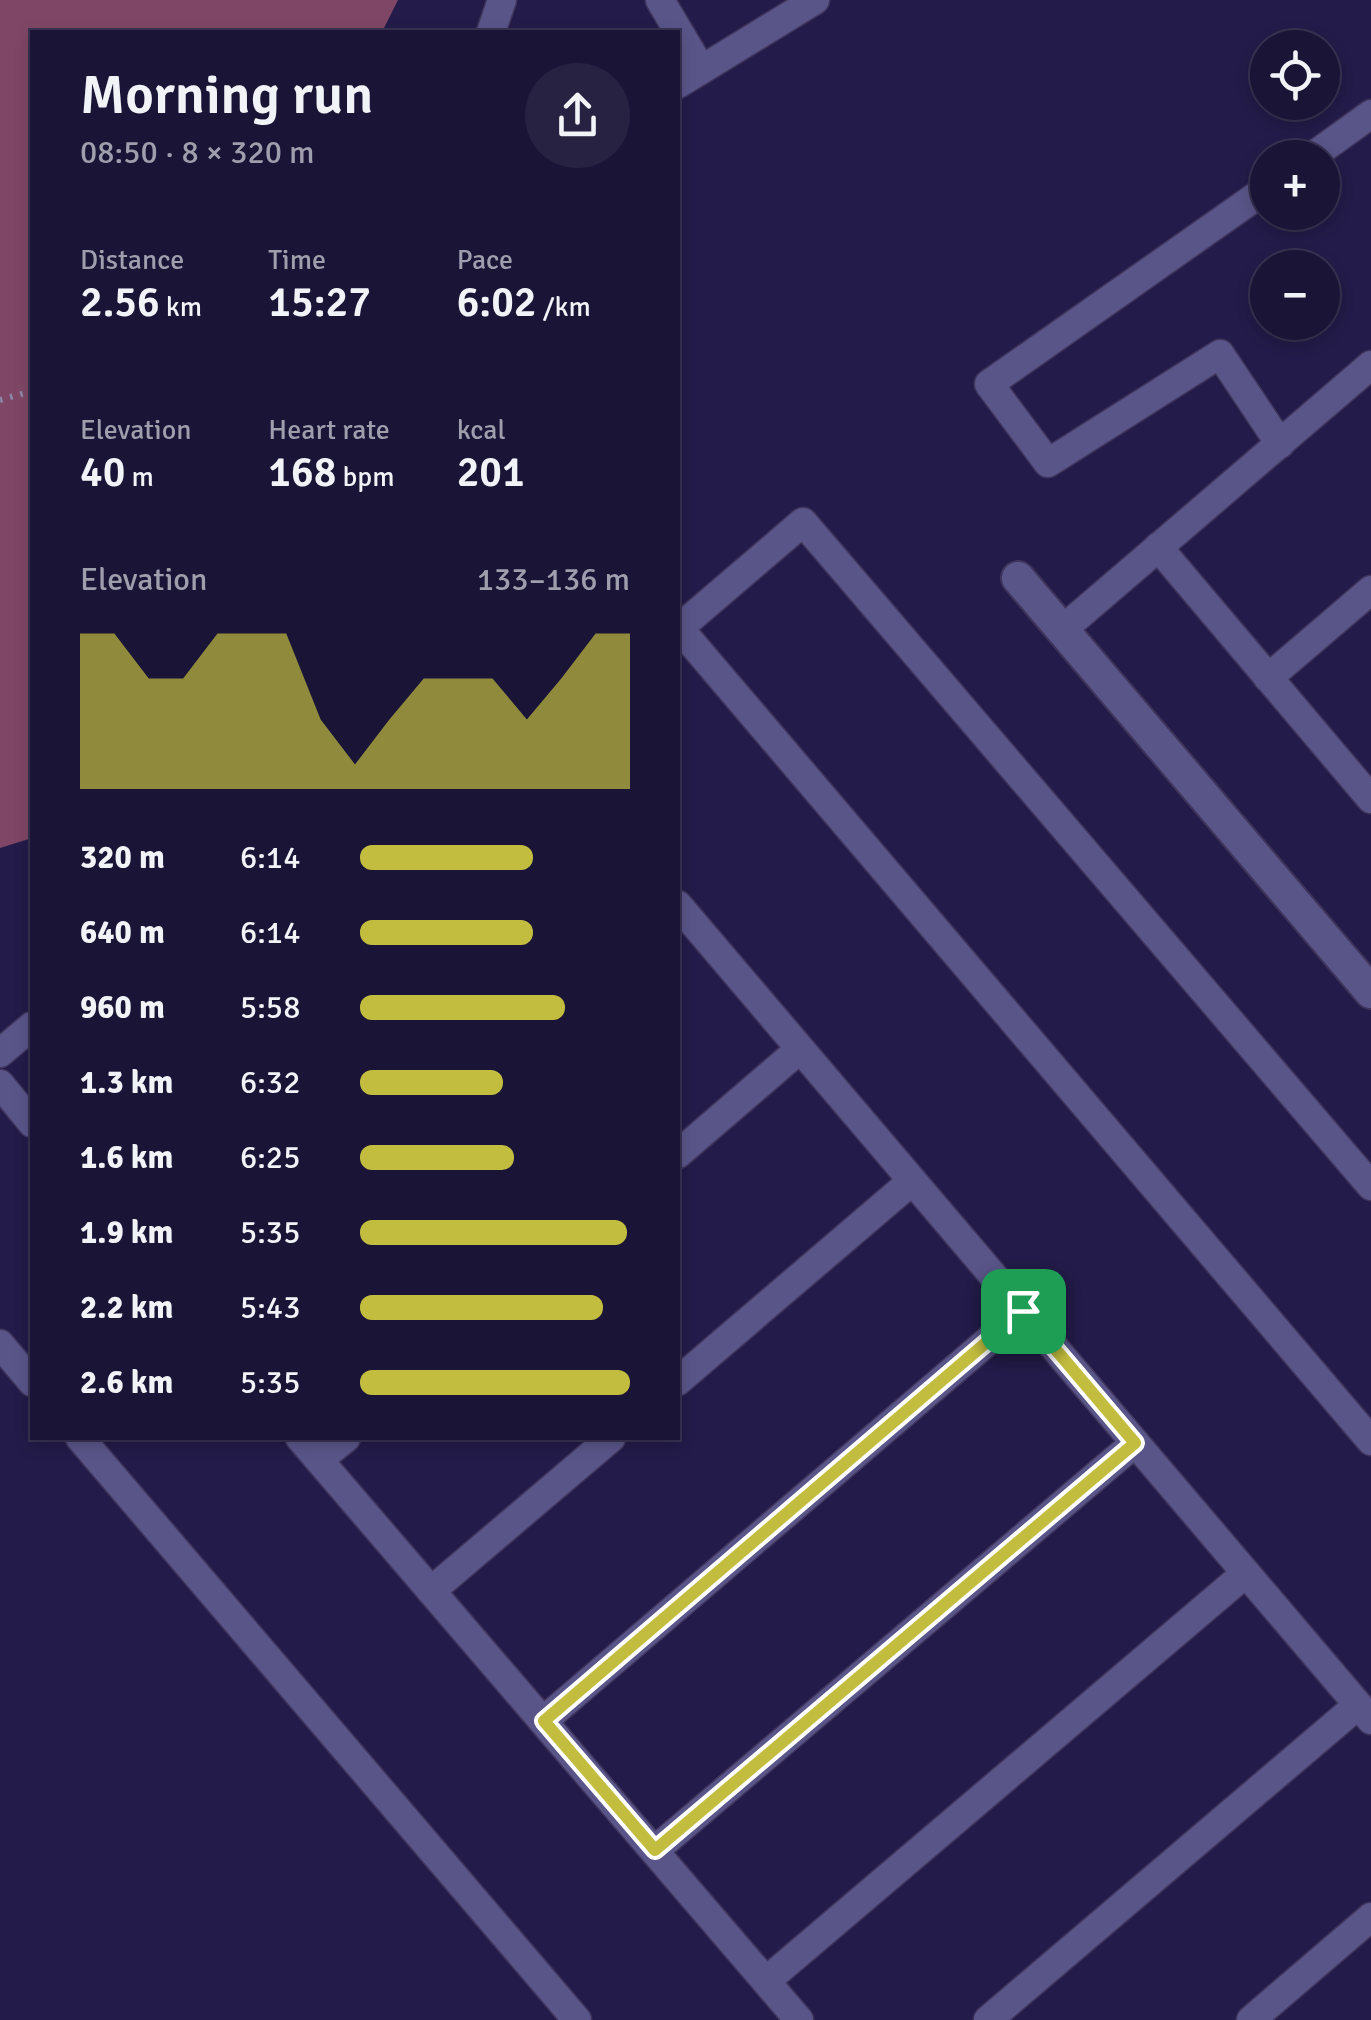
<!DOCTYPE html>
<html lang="en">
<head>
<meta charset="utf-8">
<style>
	:root { --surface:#1a1437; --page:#272142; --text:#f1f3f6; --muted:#9f9ead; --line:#383352; --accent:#c2bd3f }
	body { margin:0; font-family:Signika,sans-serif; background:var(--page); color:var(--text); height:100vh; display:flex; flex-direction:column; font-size:38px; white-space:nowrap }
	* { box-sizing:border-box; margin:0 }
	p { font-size:32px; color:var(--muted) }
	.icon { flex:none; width:55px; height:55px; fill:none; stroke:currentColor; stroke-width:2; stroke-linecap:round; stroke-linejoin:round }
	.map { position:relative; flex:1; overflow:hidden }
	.details { position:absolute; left:30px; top:30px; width:650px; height:1410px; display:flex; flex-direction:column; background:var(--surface); border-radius:0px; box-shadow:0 5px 15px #0003,0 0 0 2px var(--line) }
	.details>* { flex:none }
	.controls { position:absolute; left:1250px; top:30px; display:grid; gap:20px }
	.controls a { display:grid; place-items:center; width:90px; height:90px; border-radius:50%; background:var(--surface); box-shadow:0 5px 15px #0003,0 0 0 2px var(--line); font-size:50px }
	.pin { position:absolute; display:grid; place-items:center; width:85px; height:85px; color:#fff; margin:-42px; border-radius:20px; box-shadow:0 5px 15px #0006 }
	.round { display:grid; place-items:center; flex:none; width:105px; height:105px; border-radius:52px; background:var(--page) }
	.summary { display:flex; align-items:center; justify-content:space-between; height:170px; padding:0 50px }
	h1 { font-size:55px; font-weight:600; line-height:75px }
	.stats { display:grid; grid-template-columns:repeat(3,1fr); gap:15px; height:170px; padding:10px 50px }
	.stats div { display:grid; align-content:center }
	.stats b { font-size:42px; font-weight:600 }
	.stats small { font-size:28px; font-weight:400 }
	.stats p { font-size:28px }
	.chart { height:280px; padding:20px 50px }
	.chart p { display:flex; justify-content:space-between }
	.chart svg { width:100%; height:180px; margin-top:10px; fill:var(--accent); opacity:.7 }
	ul { padding:0 50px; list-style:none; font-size:32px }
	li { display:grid; grid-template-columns:160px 120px 1fr; align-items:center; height:75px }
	li i { height:25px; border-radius:12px; background:var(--accent) }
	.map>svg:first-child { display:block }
	.forest { fill:#7f4765 }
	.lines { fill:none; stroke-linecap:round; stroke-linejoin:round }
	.minor-casing { stroke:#3f355c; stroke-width:31 }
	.tertiary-casing { stroke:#3f355c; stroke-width:36 }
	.path { stroke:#8c89a8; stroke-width:6; stroke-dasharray:2.5 8; stroke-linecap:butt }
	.minor { stroke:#5a5589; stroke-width:28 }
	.tertiary { stroke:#5a5589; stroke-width:32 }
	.route-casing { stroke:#fff; stroke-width:20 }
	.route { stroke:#c2bd3f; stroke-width:12 }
</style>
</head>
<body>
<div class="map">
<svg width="1371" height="2020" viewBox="0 0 1371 2020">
	<rect width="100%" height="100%" fill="#231b49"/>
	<path class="forest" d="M 0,0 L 398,0 L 382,32 L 32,32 L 32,838 L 0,848 Z"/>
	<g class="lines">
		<g class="minor-casing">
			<g id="minor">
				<path d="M 660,0 L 701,69"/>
				<path d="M 491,32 L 502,0"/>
				<path d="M 678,84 L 815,0"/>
				<path d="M 1310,158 L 1371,114"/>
				<path d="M 1268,188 L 989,384 L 1048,463 L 1220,354 L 1280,444"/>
				<path d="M 1158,547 L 1371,799"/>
				<path d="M 679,628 L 1371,1441"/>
				<path d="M 678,629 L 803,522 L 1371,1186"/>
				<path d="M 1062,630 L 1371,365"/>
				<path d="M 1268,678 L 1371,590"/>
				<path d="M 678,905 L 1371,1720"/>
				<path d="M 0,1053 L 32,1026"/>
				<path d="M 0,1084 L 32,1123"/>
				<path d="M 678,1154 L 800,1049"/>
				<path d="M 0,1344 L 32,1382"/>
				<path d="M 678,1381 L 912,1181"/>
				<path d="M 80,1438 L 577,2020"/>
				<path d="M 300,1438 L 799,2020"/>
				<path d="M 319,1460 L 346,1438"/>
				<path d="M 431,1591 L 611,1438"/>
				<path d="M 543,1721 L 1023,1311"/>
				<path d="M 655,1850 L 1135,1443"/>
				<path d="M 766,1981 L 1246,1573"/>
				<path d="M 988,2020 L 1358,1705"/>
				<path d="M 1251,2020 L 1371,1917"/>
			</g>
		</g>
		<g class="tertiary-casing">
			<path id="tertiary" d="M 1018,578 L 1371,992"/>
		</g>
		<path class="path" d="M 0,400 L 32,391"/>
		<use href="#minor" class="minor"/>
		<use href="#tertiary" class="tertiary"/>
	</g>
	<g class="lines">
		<g class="route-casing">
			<path id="route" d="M 1023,1311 L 1135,1443 L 655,1850 L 544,1721 Z"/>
		</g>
		<use href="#route" class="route"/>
	</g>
</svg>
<div class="controls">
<a><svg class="icon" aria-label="locate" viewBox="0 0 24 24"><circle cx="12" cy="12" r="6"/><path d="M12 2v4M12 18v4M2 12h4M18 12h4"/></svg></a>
<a>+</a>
<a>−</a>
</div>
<div class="pin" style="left:1023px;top:1311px;background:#1e9e55"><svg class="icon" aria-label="arrive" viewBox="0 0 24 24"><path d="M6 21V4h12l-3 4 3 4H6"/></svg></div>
<section class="details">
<div class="summary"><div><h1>Morning run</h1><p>08:50 · 8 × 320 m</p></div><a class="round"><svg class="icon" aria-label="share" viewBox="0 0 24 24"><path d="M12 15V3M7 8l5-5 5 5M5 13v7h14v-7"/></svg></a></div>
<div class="stats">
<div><p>Distance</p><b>2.56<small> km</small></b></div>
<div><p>Time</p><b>15:27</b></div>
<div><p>Pace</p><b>6:02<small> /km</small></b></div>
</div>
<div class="stats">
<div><p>Elevation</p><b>40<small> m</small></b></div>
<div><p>Heart rate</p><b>168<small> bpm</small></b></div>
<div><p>kcal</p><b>201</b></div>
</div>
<div class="chart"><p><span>Elevation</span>133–136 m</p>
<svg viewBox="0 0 160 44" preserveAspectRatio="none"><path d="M0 44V6L10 6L20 17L30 17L40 6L50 6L60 6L70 27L80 38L90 27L100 17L110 17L120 17L130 27L140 17L150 6L160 6V44z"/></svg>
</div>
<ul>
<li><b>320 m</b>6:14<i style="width:64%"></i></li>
<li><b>640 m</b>6:14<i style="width:64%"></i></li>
<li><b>960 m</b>5:58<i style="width:76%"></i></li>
<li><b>1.3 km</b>6:32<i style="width:53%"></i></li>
<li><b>1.6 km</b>6:25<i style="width:57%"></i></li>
<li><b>1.9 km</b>5:35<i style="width:99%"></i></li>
<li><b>2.2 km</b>5:43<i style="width:90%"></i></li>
<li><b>2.6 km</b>5:35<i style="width:100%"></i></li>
</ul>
</section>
</div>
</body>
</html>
